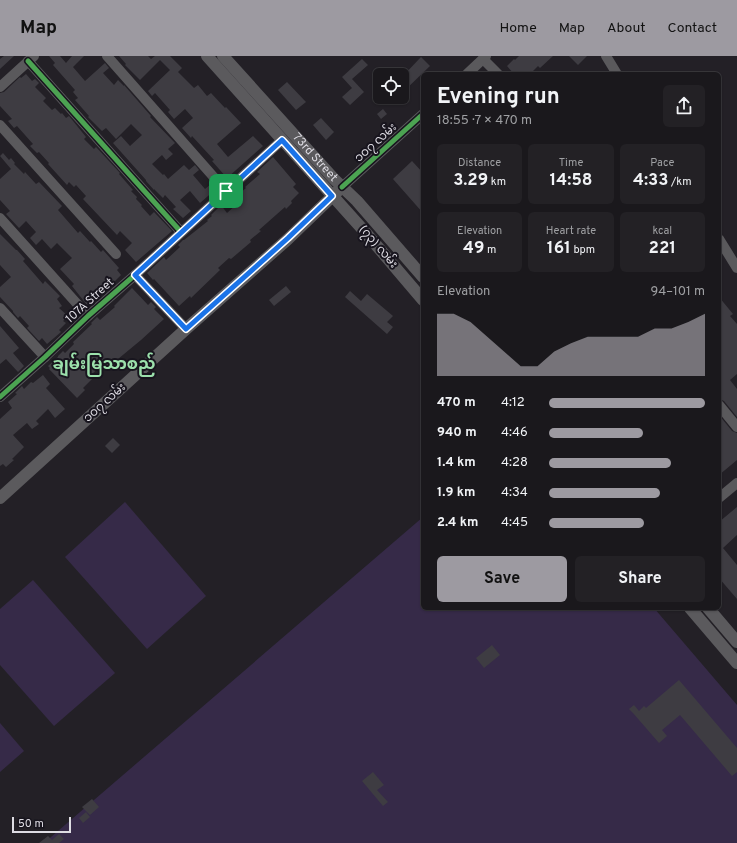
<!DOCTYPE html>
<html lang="en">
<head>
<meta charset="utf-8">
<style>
	:root { --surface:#1a181c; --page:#232125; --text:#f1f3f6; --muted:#9fa0a3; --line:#38373b; --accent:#9d9aa1 }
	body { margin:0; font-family:Overpass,"Noto Sans Myanmar",sans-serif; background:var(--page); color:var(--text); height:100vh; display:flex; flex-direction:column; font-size:15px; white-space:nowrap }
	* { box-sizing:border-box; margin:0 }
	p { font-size:13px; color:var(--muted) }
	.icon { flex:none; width:22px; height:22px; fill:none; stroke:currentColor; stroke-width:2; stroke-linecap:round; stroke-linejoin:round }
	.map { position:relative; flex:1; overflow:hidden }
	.sheet { position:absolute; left:421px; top:16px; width:300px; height:538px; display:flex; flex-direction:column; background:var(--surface); border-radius:6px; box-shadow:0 1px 3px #0004,0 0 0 1px var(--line) }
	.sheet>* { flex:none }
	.tools { position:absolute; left:373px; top:12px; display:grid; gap:8px }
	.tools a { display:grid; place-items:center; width:36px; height:36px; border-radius:6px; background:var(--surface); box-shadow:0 1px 3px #0004,0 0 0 1px var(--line); font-size:20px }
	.scale { position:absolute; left:12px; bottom:10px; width:59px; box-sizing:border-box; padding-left:4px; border:2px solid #dedce3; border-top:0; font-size:11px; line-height:14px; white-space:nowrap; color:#dedce3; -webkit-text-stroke:3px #18151e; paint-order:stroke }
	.pin { position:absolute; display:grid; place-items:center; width:34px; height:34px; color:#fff; margin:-17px; border-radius:8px; box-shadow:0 2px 6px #0006 }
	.round { display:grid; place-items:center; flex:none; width:42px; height:42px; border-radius:6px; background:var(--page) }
	.headline { display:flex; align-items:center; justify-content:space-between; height:68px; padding:0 16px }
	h1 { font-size:22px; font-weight:700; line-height:30px }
	.figures { display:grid; grid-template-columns:repeat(3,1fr); gap:6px; height:68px; padding:4px 16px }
	.figures div { display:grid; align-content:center; border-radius:6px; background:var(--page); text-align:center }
	.figures b { font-size:17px; font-weight:700 }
	.figures small { font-size:11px; font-weight:400 }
	.figures p { font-size:11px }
	.chart { height:112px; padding:8px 16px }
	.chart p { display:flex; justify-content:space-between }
	.chart svg { width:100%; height:72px; margin-top:4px; fill:var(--accent); opacity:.7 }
	.cta { display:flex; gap:8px; margin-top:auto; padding:8px 16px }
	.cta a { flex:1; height:46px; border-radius:6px; background:var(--accent); color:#111; font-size:16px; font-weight:700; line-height:46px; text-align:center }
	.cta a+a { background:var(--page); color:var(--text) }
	ul { padding:0 16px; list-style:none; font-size:13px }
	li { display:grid; grid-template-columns:64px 48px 1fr; align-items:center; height:30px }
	li i { height:10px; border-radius:5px; background:var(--accent) }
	header { display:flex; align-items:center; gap:24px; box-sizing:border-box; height:56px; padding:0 20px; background:var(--accent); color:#111 }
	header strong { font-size:19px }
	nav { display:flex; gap:22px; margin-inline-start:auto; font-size:14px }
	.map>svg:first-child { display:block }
	.green { fill:#362a48 }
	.building { fill:#3e3c42 }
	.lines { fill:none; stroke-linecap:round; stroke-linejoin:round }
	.minor { stroke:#5a595c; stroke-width:10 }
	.major { stroke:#5b5a5d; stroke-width:12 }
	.cycleway-casing { stroke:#18151e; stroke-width:8 }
	.cycleway { stroke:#4ca352; stroke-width:5 }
	.route-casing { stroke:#fff; stroke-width:8 }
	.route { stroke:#1a73e8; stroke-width:5 }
	.labels { text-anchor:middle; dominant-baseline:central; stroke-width:4; stroke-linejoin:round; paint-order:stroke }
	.street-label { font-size:12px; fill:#dedce3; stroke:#18151e }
	.district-label { font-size:16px; font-weight:bold; fill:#9ce1ac; stroke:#18151e }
</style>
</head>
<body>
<header>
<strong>Map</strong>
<nav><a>Home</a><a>Map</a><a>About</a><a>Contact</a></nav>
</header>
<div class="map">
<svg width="737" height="787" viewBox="0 0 737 787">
	<rect width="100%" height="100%" fill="#232026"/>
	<g class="green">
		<path d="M 125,446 L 206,540 L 147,593 L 65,501 Z"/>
		<path d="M 423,461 L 423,552 L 654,552 L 737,649 L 737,787 L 44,787 Z"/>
		<path d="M 33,524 L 115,617 L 54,670 L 0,609 L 0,553 Z"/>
		<path d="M 0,667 L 24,695 L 0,716 Z"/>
	</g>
	<g class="building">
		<path d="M 4,0 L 14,0 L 0,13 L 0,3 Z"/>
		<path d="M 49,0 L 60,0 L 66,7 L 72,0 L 84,0 L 73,11 L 85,25 L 105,7 L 109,12 L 103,17 L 114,29 L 118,24 L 124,30 L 124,29 L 151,60 L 150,61 L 175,87 L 168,93 L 173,98 L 166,104 L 162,99 L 152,108 L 163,119 L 164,118 L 168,123 L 184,109 L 189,114 L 195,109 L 199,114 L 193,119 L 205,133 L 211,128 L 216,133 L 200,147 L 190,135 L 180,144 L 191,155 L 183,162 L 173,153 L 176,151 L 165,139 L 163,142 L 154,133 L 154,134 L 146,125 L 146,124 L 113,87 L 121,80 L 130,90 L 142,79 L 131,68 L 116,83 L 106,72 L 102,75 L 88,61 L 89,60 L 75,44 L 78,42 L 73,36 L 75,34 L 53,9 L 55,7 Z"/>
		<path d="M 119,0 L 148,0 L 151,3 L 155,0 L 170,0 L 182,12 L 178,16 L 194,32 L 198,29 L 207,40 L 211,37 L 225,52 L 226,51 L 241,67 L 217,88 L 228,101 L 253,80 L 263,90 L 227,122 L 212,105 L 214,104 L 192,80 L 191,82 L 182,72 L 193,62 L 185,53 L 174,63 L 168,56 L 170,54 L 155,37 L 152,40 L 148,35 L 170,14 L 160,4 L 140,24 L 125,9 L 126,8 Z"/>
		<path d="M 519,0 L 553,0 L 540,12 L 538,10 L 530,18 L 514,18 L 507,10 L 514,3 L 515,4 Z"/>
		<path d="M 569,0 L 587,0 L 578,9 Z"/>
		<path d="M 421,1 L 430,10 L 402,37 L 402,21 Z"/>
		<path d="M 362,3 L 368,9 L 352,23 L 364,36 L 350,49 L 342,41 L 352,32 L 342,21 Z"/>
		<path d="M 26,18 L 32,25 L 35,23 L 39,27 L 35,31 L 46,42 L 43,45 L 52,54 L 55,52 L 61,58 L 62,57 L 66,62 L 69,60 L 86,81 L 84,83 L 94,93 L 96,91 L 120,117 L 119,118 L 133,134 L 131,135 L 137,141 L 136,143 L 142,149 L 141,150 L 150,160 L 154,156 L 172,175 L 136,206 L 125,194 L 132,187 L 120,175 L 117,179 L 83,143 L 86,140 L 76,129 L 74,131 L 69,126 L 67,129 L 48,108 L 49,107 L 39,96 L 37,97 L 30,90 L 33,88 L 17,70 L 14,72 L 8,65 L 12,63 L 0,50 L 0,37 L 4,36 L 20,21 L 21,22 Z"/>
		<path d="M 287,26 L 306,46 L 296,54 L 278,34 Z"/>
		<path d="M 383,53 L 387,58 L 381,63 L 377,58 Z"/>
		<path d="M 321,62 L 334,76 L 326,84 L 313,69 Z"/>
		<path d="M 3,97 L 9,104 L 11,102 L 15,107 L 14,108 L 24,118 L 25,116 L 36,128 L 39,126 L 62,150 L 58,154 L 78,177 L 80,175 L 90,186 L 91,185 L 101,196 L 103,194 L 119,212 L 117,214 L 121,219 L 107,233 L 103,228 L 93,236 L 97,241 L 87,249 L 72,230 L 74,228 L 60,213 L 72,202 L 57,187 L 51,193 L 42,183 L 36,189 L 30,182 L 36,176 L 26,165 L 19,172 L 6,158 L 10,155 L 0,144 L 0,123 L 11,113 L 0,100 Z"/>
		<path d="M 273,101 L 296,128 L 293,131 L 299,137 L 291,145 L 292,147 L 286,153 L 285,151 L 259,174 L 261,175 L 250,184 L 251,186 L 231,203 L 229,202 L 218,212 L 220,214 L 191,242 L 190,240 L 179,250 L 154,223 L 153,224 L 147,217 L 164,201 L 166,204 L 180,191 L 178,189 L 183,184 L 184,184 L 208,165 L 207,164 L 212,160 L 211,159 L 221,149 L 227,157 L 238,147 L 234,142 L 246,132 L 245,131 L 260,118 L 257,116 Z"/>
		<path d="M 412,105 L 423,117 L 423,157 L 393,123 Z"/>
		<path d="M 0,178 L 16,194 L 17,194 L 25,203 L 23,205 L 43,228 L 45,225 L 60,240 L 57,243 L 62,250 L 59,252 L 68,260 L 63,265 L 66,267 L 59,274 L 61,276 L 47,288 L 42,282 L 39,285 L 27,272 L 29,270 L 20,260 L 18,262 L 13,256 L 13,255 L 0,241 L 0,231 L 11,221 L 0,209 Z"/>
		<path d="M 286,230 L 291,236 L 274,250 L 269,244 Z"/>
		<path d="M 132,232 L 148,249 L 151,246 L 156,251 L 154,253 L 164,263 L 141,284 L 118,303 L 119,303 L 109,312 L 104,307 L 92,318 L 94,321 L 83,332 L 85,334 L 77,342 L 49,313 L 50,312 L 48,310 L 58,301 L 58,300 L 63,295 L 65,297 L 74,288 L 73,286 L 92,268 L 91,267 L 97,261 L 100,264 L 115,251 L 114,250 Z"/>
		<path d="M 350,235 L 361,245 L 367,238 L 393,260 L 387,266 L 393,271 L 387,278 L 345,241 Z"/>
		<path d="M 719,241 L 733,258 L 730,260 L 737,268 L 737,318 L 730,324 L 737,333 L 737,361 L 724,345 L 719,343 Z"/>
		<path d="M 0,270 L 19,292 L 13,297 L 24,310 L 18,316 L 6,303 L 0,308 Z"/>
		<path d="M 43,319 L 50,328 L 46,332 L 65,353 L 55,362 L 48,353 L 36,365 L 39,368 L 32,373 L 27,367 L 13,379 L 24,391 L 12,403 L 14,404 L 6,411 L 3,408 L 0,410 L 0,363 L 12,352 L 8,346 L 17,338 L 15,337 L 22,330 L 24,333 L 31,326 L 33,327 Z"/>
		<path d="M 719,359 L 732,375 L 737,377 L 737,404 L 719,419 Z"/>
		<path d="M 113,382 L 120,389 L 112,397 L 105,390 Z"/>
		<path d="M 737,451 L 737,479 L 723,492 L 737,509 L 737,543 L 719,522 L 719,466 Z"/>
		<path d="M 492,589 L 500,599 L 484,612 L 476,602 Z"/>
		<path d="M 679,624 L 737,692 L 737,716 L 732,720 L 680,659 L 662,674 L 667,680 L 659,687 L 633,657 L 629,653 L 634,649 L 639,655 L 644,650 L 646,652 Z"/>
		<path d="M 373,716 L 384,729 L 377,734 L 388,746 L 383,750 L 362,725 Z"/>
		<path d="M 92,743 L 99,751 L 90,759 L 82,751 Z"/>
		<path d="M 86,756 L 90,761 L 83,767 L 79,762 Z"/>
		<path d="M 59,778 L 64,783 L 59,787 L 39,787 L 48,780 L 52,784 Z"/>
	</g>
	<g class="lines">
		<g class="minor">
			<path d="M 107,0 L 226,135"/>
			<path d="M 606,0 L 617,18"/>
			<path d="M 483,3 L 498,18"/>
			<path d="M 28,5 L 181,176"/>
			<path d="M 467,18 L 486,0"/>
			<path d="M 0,31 L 34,0"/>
			<path d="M 0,69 L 116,198"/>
			<path d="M 342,131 L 423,58"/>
			<path d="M 0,162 L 88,260"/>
			<path d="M 719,183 L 737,212"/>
			<path d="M 135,219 L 186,273"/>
			<path d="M 0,252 L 45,301"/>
			<path d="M 0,341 L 45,301 L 88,260 L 135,219 L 282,84"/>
			<path d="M 719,349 L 737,371"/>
			<path d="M 719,442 L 737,427"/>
		</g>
		<g class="major">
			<path d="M 207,0 L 365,176 L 423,244"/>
			<path id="s1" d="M 223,0 L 334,123 L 357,145 L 423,221"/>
			<path d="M 0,442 L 186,273 L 288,183 L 342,131"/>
			<path d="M 690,552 L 737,607"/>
			<path d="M 708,552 L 737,586"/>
		</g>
		<g class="cycleway-casing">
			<g id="cycleway">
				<path d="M 28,5 L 181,176"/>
				<path d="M 342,131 L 423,58"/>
				<path d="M 0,341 L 45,301 L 88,260 L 135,219 L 282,84"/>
			</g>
		</g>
		<use href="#cycleway" class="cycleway"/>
	</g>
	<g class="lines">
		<g class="route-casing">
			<path id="route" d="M 282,84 L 332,140 L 288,182 L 186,273 L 135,219 Z"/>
		</g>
		<use href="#route" class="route"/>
	</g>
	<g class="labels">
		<g class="street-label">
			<text transform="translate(376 87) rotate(-42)">၁၀၇ လမ်း</text>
			<text stroke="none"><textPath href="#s1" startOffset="137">73rd Street</textPath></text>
			<text transform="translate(378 191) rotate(49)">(၇၃) လမ်း</text>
			<text transform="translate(90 245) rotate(-42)">107A Street</text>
			<text transform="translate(105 347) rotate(-42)">၁၀၇ လမ်း</text>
		</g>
		<g class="district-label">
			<text x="104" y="309">ချမ်းမြသာစည်</text>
		</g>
	</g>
</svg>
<div class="tools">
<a><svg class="icon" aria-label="locate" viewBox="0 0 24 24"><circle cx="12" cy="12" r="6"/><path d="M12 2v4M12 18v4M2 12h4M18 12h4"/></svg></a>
</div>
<div class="scale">50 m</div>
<div class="pin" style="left:226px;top:135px;background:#1e9e55"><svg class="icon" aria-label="arrive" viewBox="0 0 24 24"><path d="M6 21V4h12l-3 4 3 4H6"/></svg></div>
<section class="sheet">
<div class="headline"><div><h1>Evening run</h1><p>18:55 · 7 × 470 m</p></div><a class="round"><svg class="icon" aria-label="share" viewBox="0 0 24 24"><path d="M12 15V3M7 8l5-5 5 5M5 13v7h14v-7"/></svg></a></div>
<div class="figures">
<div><p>Distance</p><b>3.29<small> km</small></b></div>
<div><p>Time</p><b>14:58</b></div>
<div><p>Pace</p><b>4:33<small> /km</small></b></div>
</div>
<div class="figures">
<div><p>Elevation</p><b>49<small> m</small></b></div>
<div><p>Heart rate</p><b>161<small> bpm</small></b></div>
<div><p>kcal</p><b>221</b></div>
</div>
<div class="chart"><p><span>Elevation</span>94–101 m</p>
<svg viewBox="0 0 160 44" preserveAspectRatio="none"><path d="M0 44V6L10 6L20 11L30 20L40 29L50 38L60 38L70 29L80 24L90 20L100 20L110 20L120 20L130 15L140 15L150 11L160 6V44z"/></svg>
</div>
<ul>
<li><b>470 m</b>4:12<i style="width:100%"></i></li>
<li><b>940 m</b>4:46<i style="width:60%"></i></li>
<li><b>1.4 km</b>4:28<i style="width:78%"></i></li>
<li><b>1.9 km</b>4:34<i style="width:71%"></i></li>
<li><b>2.4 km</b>4:45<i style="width:61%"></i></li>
</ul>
<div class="cta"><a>Save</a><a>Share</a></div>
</section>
</div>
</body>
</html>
